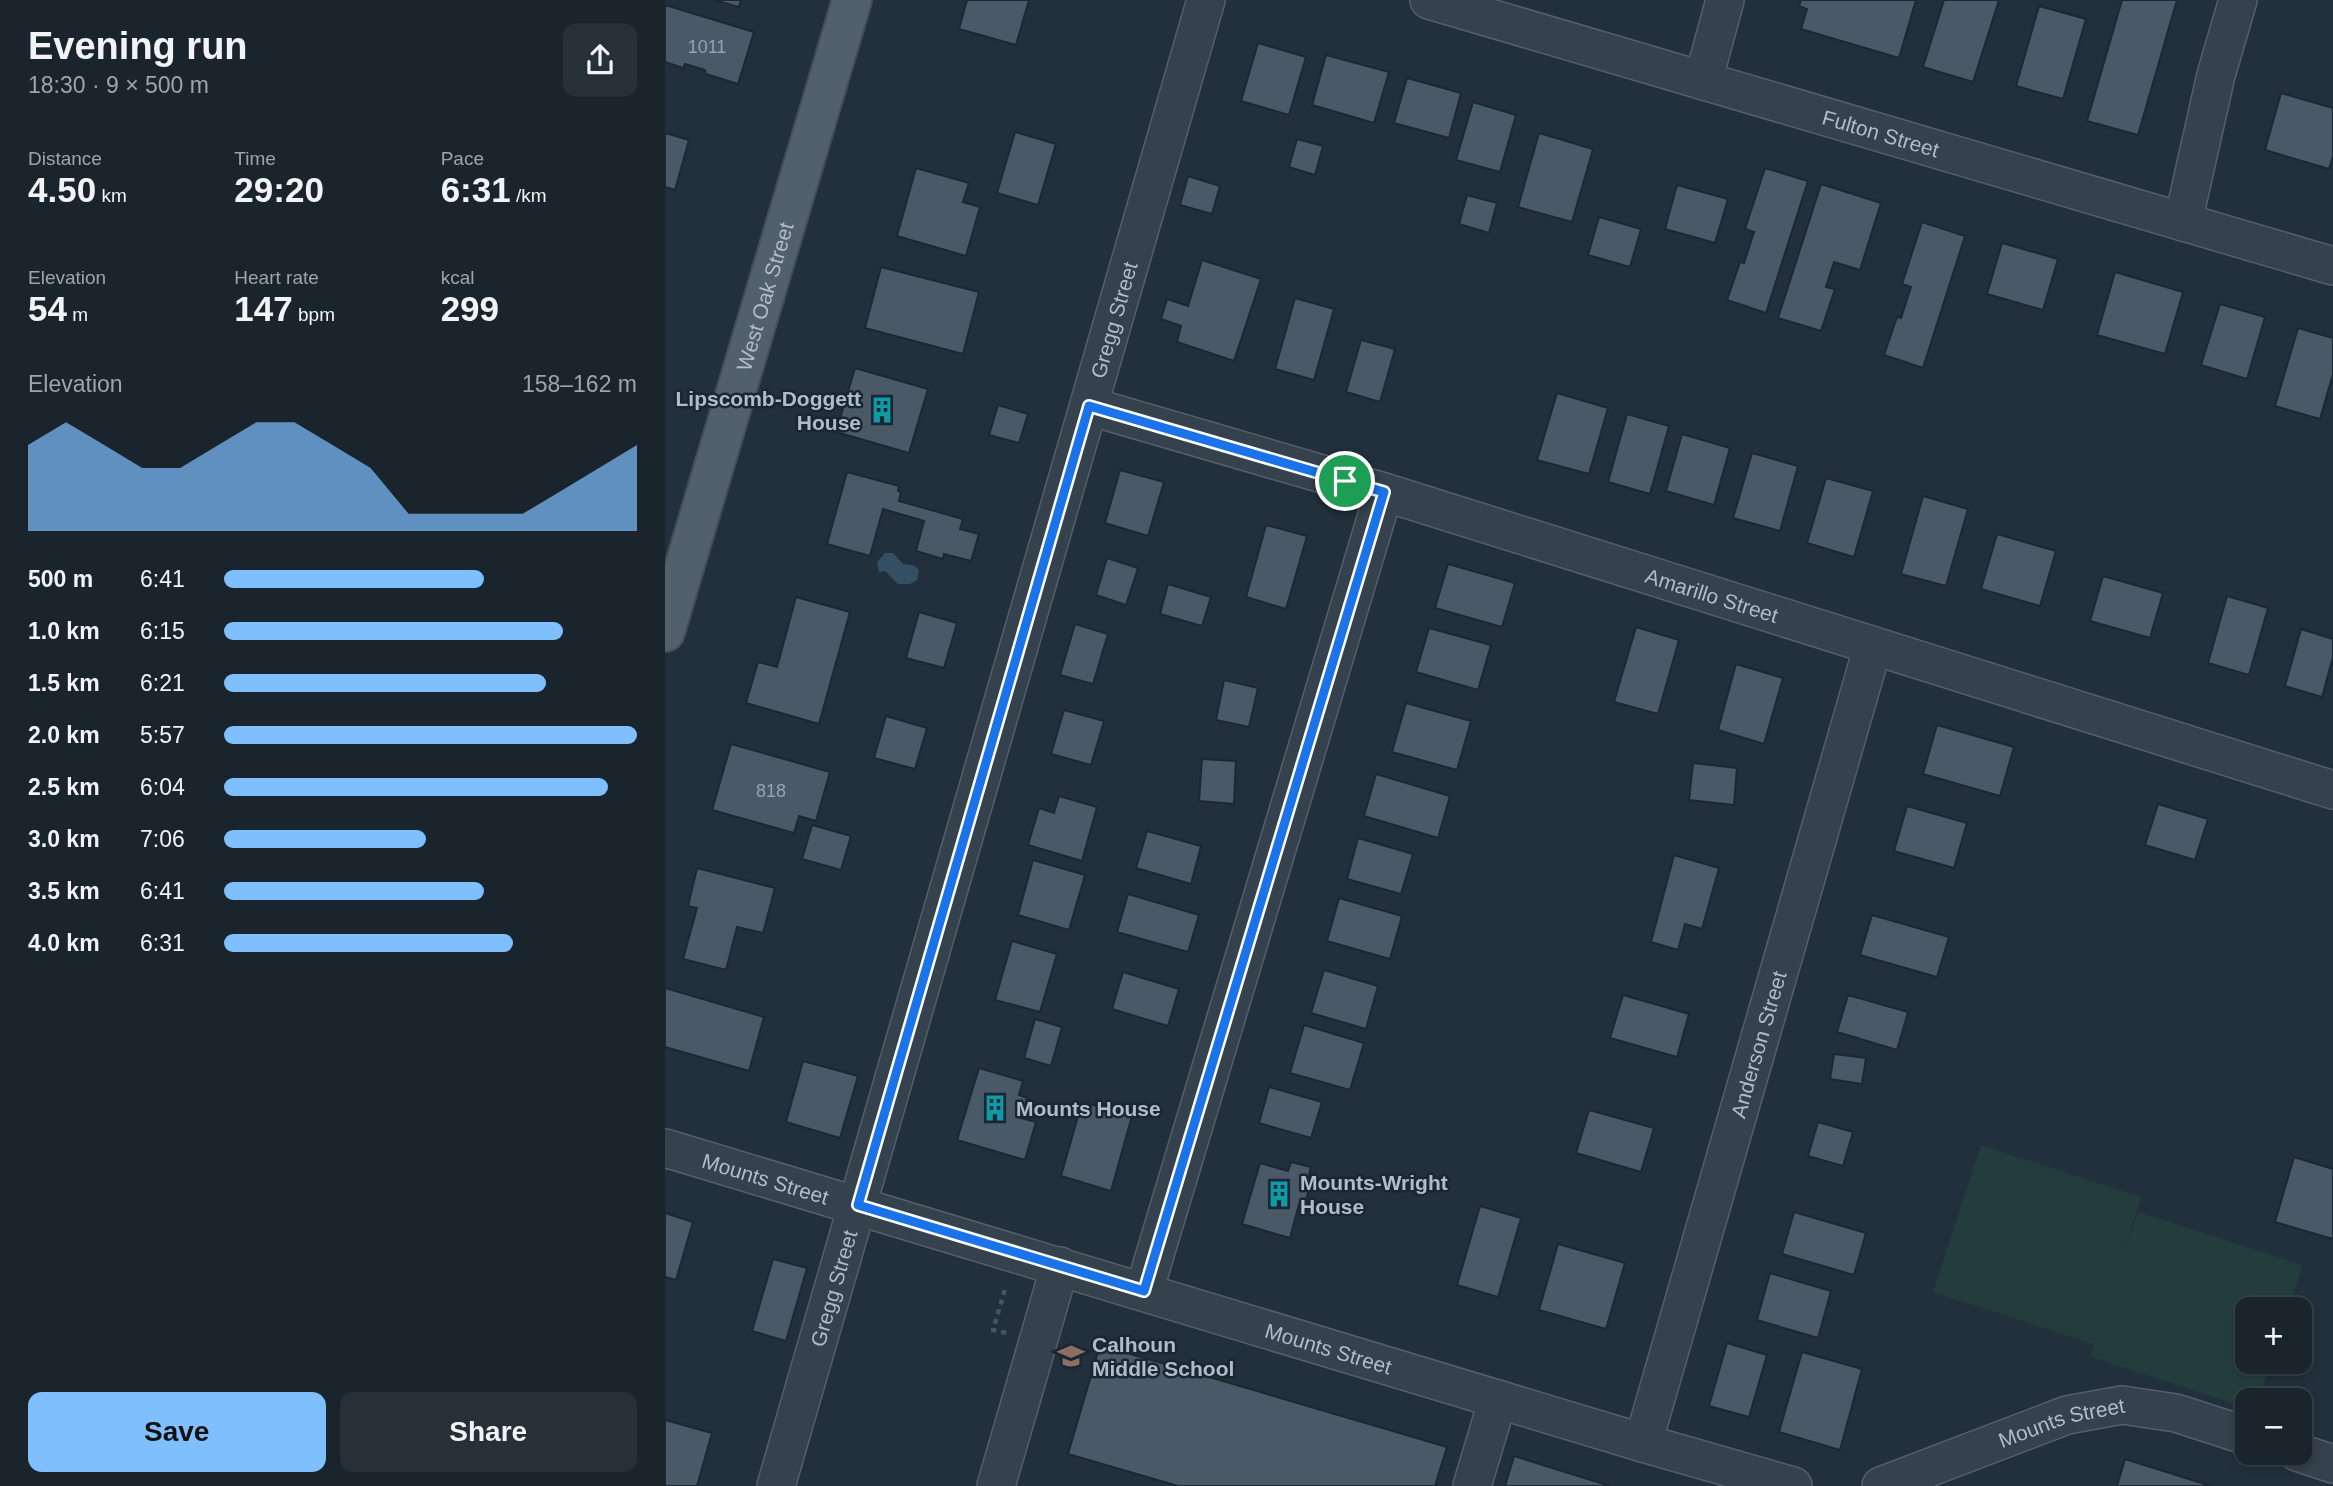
<!DOCTYPE html>
<html lang="en">
<head>
<meta charset="utf-8">
<style>
	:root { --surface:#19242d; --page:#263039; --text:#f1f3f6; --muted:#9fa4aa; --line:#374149; --accent:#7fbffe }
	body { margin:0; font-family:Helvetica,sans-serif; background:var(--page); color:var(--text); height:100vh; display:flex; flex-direction:column; font-size:26px; white-space:nowrap }
	* { box-sizing:border-box; margin:0 }
	p { font-size:23px; color:var(--muted) }
	.icon { flex:none; width:38px; height:38px; fill:none; stroke:currentColor; stroke-width:2; stroke-linecap:round; stroke-linejoin:round }
	.map { position:relative; flex:1; overflow:hidden }
	.details { display:flex; flex-direction:column; background:var(--surface); width:665px }
	.details>* { flex:none }
	.tools { position:absolute; left:1570px; top:1297px; display:grid; gap:14px }
	.tools a { display:grid; place-items:center; width:77px; height:77px; border-radius:14px; background:var(--surface); box-shadow:0 4px 10px #0003,0 0 0 2px var(--line); font-size:35px }
	.pin { position:absolute; display:grid; place-items:center; width:60px; height:60px; color:#fff; margin:-30px; border:4px solid #fff; border-radius:50%; box-shadow:0 2px 7px #0007 }
	.round { display:grid; place-items:center; flex:none; width:74px; height:74px; border-radius:14px; background:var(--page) }
	.head { display:flex; align-items:center; justify-content:space-between; height:119px; padding:0 28px }
	h1 { font-size:38px; font-weight:600; line-height:52px }
	.figures { display:grid; grid-template-columns:repeat(3,1fr); gap:10px; height:119px; padding:7px 28px }
	.figures div { display:grid; align-content:center }
	.figures b { font-size:35px; font-weight:600 }
	.figures small { font-size:19px; font-weight:400 }
	.figures p { font-size:19px }
	.chart { height:196px; padding:14px 28px }
	.chart p { display:flex; justify-content:space-between }
	.chart svg { width:100%; height:126px; margin-top:7px; fill:var(--accent); opacity:.7 }
	.primary-button { display:flex; gap:14px; margin-top:auto; padding:14px 28px }
	.primary-button a { flex:1; height:80px; border-radius:14px; background:var(--accent); color:#111; font-size:28px; font-weight:600; line-height:80px; text-align:center }
	.primary-button a+a { background:var(--page); color:var(--text) }
	ul { padding:0 28px; list-style:none; font-size:23px }
	li { display:grid; grid-template-columns:112px 84px 1fr; align-items:center; height:52px }
	li i { height:18px; border-radius:9px; background:var(--accent) }
	main { display:flex; flex:1; min-height:0 }
	.map>svg:first-child { display:block }
	.green { fill:#233d3d }
	.water { fill:#344e64 }
	.building { fill:#495967; stroke:#1c2833; stroke-width:2 }
	.lines { fill:none; stroke-linecap:round; stroke-linejoin:round }
	.minor-casing { stroke:#535f6a; stroke-width:40 }
	.major-casing { stroke:#414d58; stroke-width:42 }
	.path { stroke:#415959; stroke-width:4.5; stroke-dasharray:5 5; stroke-linecap:butt }
	.minor { stroke:#35414c; stroke-width:37 }
	.major { stroke:#52606c; stroke-width:38 }
	.route-casing { stroke:#fff; stroke-width:14 }
	.route { stroke:#1a73e8; stroke-width:9 }
	.labels { text-anchor:middle; dominant-baseline:central; stroke-width:5; stroke-linejoin:round; paint-order:stroke }
	.number-label { font-size:18px; fill:#96a3b0 }
	.street-label { font-size:21px; fill:#b0bcc8; stroke:#1a2631 }
	.poi-label { font-size:21px; font-weight:bold; fill:#b0bcc8; stroke:#1a2631; text-anchor:start }
</style>
</head>
<body>
<main>
<section class="details">
<div class="head"><div><h1>Evening run</h1><p>18:30 · 9 × 500 m</p></div><a class="round"><svg class="icon" aria-label="share" viewBox="0 0 24 24"><path d="M12 15V3M7 8l5-5 5 5M5 13v7h14v-7"/></svg></a></div>
<div class="figures">
<div><p>Distance</p><b>4.50<small> km</small></b></div>
<div><p>Time</p><b>29:20</b></div>
<div><p>Pace</p><b>6:31<small> /km</small></b></div>
</div>
<div class="figures">
<div><p>Elevation</p><b>54<small> m</small></b></div>
<div><p>Heart rate</p><b>147<small> bpm</small></b></div>
<div><p>kcal</p><b>299</b></div>
</div>
<div class="chart"><p><span>Elevation</span>158–162 m</p>
<svg viewBox="0 0 160 44" preserveAspectRatio="none"><path d="M0 44V14L10 6L20 14L30 22L40 22L50 14L60 6L70 6L80 14L90 22L100 38L110 38L120 38L130 38L140 30L150 22L160 14V44z"/></svg>
</div>
<ul>
<li><b>500 m</b>6:41<i style="width:63%"></i></li>
<li><b>1.0 km</b>6:15<i style="width:82%"></i></li>
<li><b>1.5 km</b>6:21<i style="width:78%"></i></li>
<li><b>2.0 km</b>5:57<i style="width:100%"></i></li>
<li><b>2.5 km</b>6:04<i style="width:93%"></i></li>
<li><b>3.0 km</b>7:06<i style="width:49%"></i></li>
<li><b>3.5 km</b>6:41<i style="width:63%"></i></li>
<li><b>4.0 km</b>6:31<i style="width:70%"></i></li>
</ul>
<div class="primary-button"><a>Save</a><a>Share</a></div>
</section>
<div class="map">
<svg width="1668" height="1486" viewBox="0 0 1668 1486">
	<rect width="100%" height="100%" fill="#21303c"/>
	<path class="green" d="M 1316,1145 L 1476,1197 L 1458,1254 L 1473,1212 L 1638,1265 L 1623,1309 L 1582,1309 L 1582,1362 L 1606,1362 L 1594,1400 L 1582,1400 L 1582,1408 L 1426,1357 L 1428,1344 L 1268,1292 Z"/>
	<path class="water" d="M 220,553 L 228,553 L 238,564 C 245,565 249,564 254,570 L 252,580 L 245,584 L 233,584 L 220,571 L 214,572 L 212,562 Z"/>
	<g class="building">
		<path d="M 49,0 L 76,0 L 74,7 Z"/>
		<path d="M 302,0 L 364,0 L 351,45 L 294,29 Z"/>
		<path d="M 1136,0 L 1251,0 L 1234,58 L 1136,29 L 1142,9 L 1134,6 Z"/>
		<path d="M 1279,0 L 1334,0 L 1308,82 L 1258,67 Z"/>
		<path d="M 1457,0 L 1512,0 L 1473,135 L 1422,121 Z"/>
		<path d="M 0,5 L 89,32 L 73,84 L 41,74 L 40,70 L 20,64 L 18,68 L 0,62 Z"/>
		<path d="M 1374,6 L 1421,19 L 1398,99 L 1351,86 Z"/>
		<path d="M 593,43 L 641,57 L 624,115 L 576,101 Z"/>
		<path d="M 661,55 L 724,72 L 709,123 L 647,105 Z"/>
		<path d="M 742,78 L 796,93 L 784,138 L 729,123 Z"/>
		<path d="M 1616,93 L 1668,108 L 1668,156 L 1664,169 L 1600,150 Z"/>
		<path d="M 808,102 L 851,115 L 835,172 L 791,160 Z"/>
		<path d="M 350,132 L 391,144 L 373,205 L 332,193 Z"/>
		<path d="M 0,133 L 24,140 L 10,190 L 0,187 Z"/>
		<path d="M 874,133 L 928,149 L 907,222 L 853,207 Z"/>
		<path d="M 632,139 L 658,146 L 650,175 L 624,167 Z"/>
		<path d="M 251,168 L 304,183 L 298,202 L 315,207 L 301,256 L 232,236 Z"/>
		<path d="M 1100,168 L 1143,181 L 1101,313 L 1062,300 L 1075,262 L 1079,263 L 1089,232 L 1080,229 Z"/>
		<path d="M 523,176 L 555,186 L 547,214 L 515,205 Z"/>
		<path d="M 1156,184 L 1216,203 L 1195,270 L 1169,262 L 1161,287 L 1170,289 L 1156,331 L 1113,318 Z"/>
		<path d="M 1012,185 L 1063,199 L 1050,243 L 1000,229 Z"/>
		<path d="M 802,195 L 832,203 L 824,233 L 794,224 Z"/>
		<path d="M 934,217 L 976,229 L 965,267 L 923,255 Z"/>
		<path d="M 1257,222 L 1300,236 L 1258,368 L 1219,355 L 1232,317 L 1236,318 L 1246,287 L 1237,284 Z"/>
		<path d="M 1337,243 L 1393,259 L 1378,310 L 1322,294 Z"/>
		<path d="M 537,260 L 596,279 L 569,361 L 512,342 L 516,326 L 496,319 L 502,299 L 523,306 Z"/>
		<path d="M 216,267 L 314,292 L 298,354 L 200,328 Z"/>
		<path d="M 1450,272 L 1518,292 L 1500,354 L 1432,335 Z"/>
		<path d="M 630,298 L 669,309 L 649,380 L 610,369 Z"/>
		<path d="M 1555,304 L 1600,317 L 1582,379 L 1536,365 Z"/>
		<path d="M 1633,328 L 1668,338 L 1668,374 L 1655,419 L 1610,406 Z"/>
		<path d="M 696,340 L 730,349 L 715,402 L 681,392 Z"/>
		<path d="M 190,368 L 263,389 L 244,453 L 171,432 Z"/>
		<path d="M 892,393 L 943,408 L 924,474 L 872,460 Z"/>
		<path d="M 333,405 L 363,414 L 354,443 L 324,435 Z"/>
		<path d="M 962,414 L 1004,426 L 985,494 L 943,482 Z"/>
		<path d="M 1017,434 L 1065,448 L 1049,505 L 1001,491 Z"/>
		<path d="M 1087,453 L 1133,466 L 1115,531 L 1068,518 Z"/>
		<path d="M 455,470 L 499,482 L 483,536 L 440,523 Z"/>
		<path d="M 182,472 L 234,486 L 233,491 L 236,492 L 234,501 L 298,519 L 295,529 L 314,534 L 306,561 L 279,554 L 278,559 L 251,551 L 259,521 L 218,509 L 205,556 L 162,544 Z"/>
		<path d="M 1161,478 L 1208,491 L 1189,557 L 1142,543 Z"/>
		<path d="M 1258,496 L 1303,509 L 1281,586 L 1236,574 Z"/>
		<path d="M 601,525 L 642,536 L 621,609 L 581,597 Z"/>
		<path d="M 1332,534 L 1391,551 L 1375,606 L 1316,589 Z"/>
		<path d="M 442,558 L 473,568 L 461,605 L 431,595 Z"/>
		<path d="M 783,564 L 850,583 L 837,627 L 770,608 Z"/>
		<path d="M 1438,576 L 1498,593 L 1485,638 L 1425,621 Z"/>
		<path d="M 503,584 L 546,597 L 537,626 L 495,614 Z"/>
		<path d="M 1562,596 L 1603,608 L 1584,675 L 1543,663 Z"/>
		<path d="M 131,597 L 185,612 L 154,724 L 81,703 L 93,662 L 112,667 Z"/>
		<path d="M 254,612 L 292,623 L 279,668 L 241,658 Z"/>
		<path d="M 410,624 L 443,634 L 428,684 L 395,675 Z"/>
		<path d="M 971,627 L 1014,640 L 993,714 L 949,702 Z"/>
		<path d="M 764,628 L 826,645 L 813,690 L 751,672 Z"/>
		<path d="M 1636,629 L 1668,639 L 1668,657 L 1657,697 L 1620,686 Z"/>
		<path d="M 1071,664 L 1118,678 L 1099,744 L 1053,730 Z"/>
		<path d="M 559,680 L 593,688 L 584,727 L 551,720 Z"/>
		<path d="M 741,703 L 806,721 L 792,770 L 727,752 Z"/>
		<path d="M 399,710 L 439,721 L 426,765 L 386,754 Z"/>
		<path d="M 221,716 L 262,728 L 250,769 L 209,758 Z"/>
		<path d="M 1272,725 L 1349,747 L 1335,796 L 1258,774 Z"/>
		<path d="M 66,744 L 165,772 L 151,821 L 134,816 L 129,833 L 47,810 Z"/>
		<path d="M 537,759 L 571,761 L 569,804 L 534,801 Z"/>
		<path d="M 1028,763 L 1072,768 L 1069,805 L 1024,800 Z"/>
		<path d="M 711,774 L 785,796 L 773,838 L 699,816 Z"/>
		<path d="M 394,796 L 432,807 L 417,861 L 363,845 L 374,808 L 389,813 Z"/>
		<path d="M 1493,804 L 1543,819 L 1530,860 L 1480,845 Z"/>
		<path d="M 1242,806 L 1302,823 L 1289,868 L 1229,851 Z"/>
		<path d="M 147,825 L 186,836 L 176,870 L 137,859 Z"/>
		<path d="M 482,831 L 536,846 L 526,884 L 471,868 Z"/>
		<path d="M 693,838 L 748,854 L 736,894 L 682,879 Z"/>
		<path d="M 1009,855 L 1054,868 L 1037,929 L 1020,924 L 1013,950 L 986,942 Z"/>
		<path d="M 368,860 L 420,875 L 404,930 L 353,915 Z"/>
		<path d="M 32,868 L 110,888 L 98,933 L 72,927 L 61,970 L 18,959 L 32,908 L 23,906 Z"/>
		<path d="M 463,894 L 534,915 L 523,952 L 452,932 Z"/>
		<path d="M 674,898 L 737,916 L 725,959 L 662,941 Z"/>
		<path d="M 1207,915 L 1284,937 L 1272,977 L 1195,955 Z"/>
		<path d="M 347,941 L 392,954 L 375,1012 L 330,1000 Z"/>
		<path d="M 659,970 L 713,986 L 701,1029 L 646,1013 Z"/>
		<path d="M 458,972 L 514,989 L 503,1026 L 447,1009 Z"/>
		<path d="M 0,988 L 99,1017 L 84,1071 L 0,1047 Z"/>
		<path d="M 958,995 L 1024,1014 L 1012,1057 L 945,1038 Z"/>
		<path d="M 1183,995 L 1243,1012 L 1232,1050 L 1172,1032 Z"/>
		<path d="M 370,1019 L 397,1027 L 386,1066 L 359,1058 Z"/>
		<path d="M 639,1025 L 699,1043 L 685,1090 L 625,1073 Z"/>
		<path d="M 1169,1054 L 1201,1058 L 1197,1084 L 1165,1079 Z"/>
		<path d="M 138,1061 L 193,1076 L 175,1138 L 121,1122 Z"/>
		<path d="M 314,1068 L 358,1081 L 354,1095 L 362,1098 L 356,1118 L 371,1122 L 360,1160 L 292,1140 Z"/>
		<path d="M 604,1087 L 657,1102 L 646,1138 L 594,1123 Z"/>
		<path d="M 417,1102 L 467,1116 L 446,1191 L 396,1176 Z"/>
		<path d="M 924,1110 L 989,1128 L 976,1172 L 911,1153 Z"/>
		<path d="M 1153,1122 L 1188,1132 L 1178,1166 L 1143,1156 Z"/>
		<path d="M 1629,1157 L 1668,1169 L 1668,1239 L 1610,1222 Z"/>
		<path d="M 626,1162 L 646,1167 L 642,1182 L 646,1183 L 639,1206 L 634,1204 L 625,1238 L 577,1224 L 595,1163 L 623,1171 Z"/>
		<path d="M 815,1206 L 856,1218 L 833,1297 L 792,1285 Z"/>
		<path d="M 1129,1212 L 1201,1233 L 1189,1275 L 1117,1254 Z"/>
		<path d="M 0,1213 L 28,1222 L 11,1280 L 0,1277 Z"/>
		<path d="M 893,1244 L 960,1263 L 941,1329 L 874,1310 Z"/>
		<path d="M 108,1259 L 142,1268 L 121,1341 L 87,1331 Z"/>
		<path d="M 1105,1273 L 1166,1291 L 1153,1338 L 1092,1320 Z"/>
		<path d="M 1062,1343 L 1102,1355 L 1084,1417 L 1044,1406 Z"/>
		<path d="M 435,1345 L 782,1447 L 770,1486 L 513,1486 L 403,1454 Z"/>
		<path d="M 1137,1352 L 1197,1369 L 1175,1450 L 1114,1432 Z"/>
		<path d="M 0,1420 L 47,1433 L 32,1486 L 0,1486 Z"/>
		<path d="M 849,1456 L 945,1486 L 840,1486 Z"/>
		<path d="M 1460,1459 L 1546,1486 L 1452,1486 Z"/>
	</g>
	<g class="lines">
		<g class="minor-casing">
			<g id="minor">
				<path id="s1" d="M 764,0 L 1668,266"/>
				<path d="M 1038,81 L 1060,0"/>
				<path d="M 1518,222 L 1551,75 L 1573,0"/>
				<path id="s2" d="M 424,406 L 719,492 L 1668,790"/>
				<path id="s3" d="M 0,1148 L 978,1443 L 1128,1486"/>
				<path d="M 479,1291 L 719,492"/>
				<path id="s4" d="M 978,1443 L 1208,646"/>
				<path d="M 1632,1452 L 1668,1464"/>
				<path id="s5" d="M 111,1486 L 541,0"/>
				<path d="M 331,1486 L 395,1266"/>
				<path d="M 807,1486 L 833,1399"/>
				<path id="s6" d="M 1216,1486 L 1402,1415 L 1457,1405 L 1511,1413 L 1582,1436"/>
			</g>
		</g>
		<g class="major-casing">
			<g id="major">
				<path id="s7" d="M 0,632 L 187,0"/>
			</g>
		</g>
		<path class="path" d="M 341,1333 L 328,1330 L 341,1286"/>
		<use href="#minor" class="minor"/>
		<use href="#major" class="major"/>
	</g>
	<g class="lines">
		<g class="route-casing">
			<path id="route" d="M 424,406 L 719,492 L 479,1291 L 193,1205 Z"/>
		</g>
		<use href="#route" class="route"/>
	</g>
	<defs>
		<g id="building-bare" transform="scale(2.1)"><path d="M-4-6H4V6H1V3H-1V6H-4ZM-2.5-4.3h1.7v1.8h-1.7ZM.8-4.3h1.7v1.8H.8ZM-2.5-1h1.7V.8h-1.7ZM.8-1h1.7V.8H.8Z" fill="#0f9aa8" stroke="#1a2631" stroke-width="2.5" paint-order="stroke"/></g>
		<g id="school-bare" transform="scale(2.1)"><path d="M0-5L7-2L0 1L-7-2ZM-4 1L0 2.5L4 1V4Q0 6-4 4Z" fill="#8d6e63" stroke="#1a2631" stroke-width="2.5" paint-order="stroke"/></g>
	</defs>
	<g fill-rule="evenodd">
		<use href="#building-bare" x="217" y="410"/>
		<use href="#building-bare" x="330" y="1108"/>
		<use href="#building-bare" x="614" y="1194"/>
		<use href="#school-bare" x="406" y="1356"/>
	</g>
	<g class="labels">
		<g class="number-label">
			<text x="42" y="47">1011</text>
			<text x="106" y="791">818</text>
		</g>
		<g class="street-label">
			<text stroke="none"><textPath href="#s1" startOffset="471">Fulton Street</textPath></text>
			<text stroke="none"><textPath href="#s7" startOffset="350">West Oak Street</textPath></text>
			<text stroke="none"><textPath href="#s5" startOffset="1214">Gregg Street</textPath></text>
			<text stroke="none"><textPath href="#s2" startOffset="651">Amarillo Street</textPath></text>
			<text stroke="none"><textPath href="#s4" startOffset="415">Anderson Street</textPath></text>
			<text stroke="none"><textPath href="#s3" startOffset="105">Mounts Street</textPath></text>
			<text stroke="none"><textPath href="#s5" startOffset="206">Gregg Street</textPath></text>
			<text stroke="none"><textPath href="#s3" startOffset="693">Mounts Street</textPath></text>
			<text stroke="none"><textPath href="#s6" startOffset="192">Mounts Street</textPath></text>
		</g>
		<g class="poi-label">
			<text x="196" y="398" text-anchor="end">Lipscomb-Doggett<tspan x="196" dy="24">House</tspan></text>
			<text x="351" y="1108">Mounts House</text>
			<text x="635" y="1182">Mounts-Wright<tspan x="635" dy="24">House</tspan></text>
			<text x="427" y="1344">Calhoun<tspan x="427" dy="24">Middle School</tspan></text>
		</g>
	</g>
</svg>
<div class="tools">
<a>+</a>
<a>−</a>
</div>
<div class="pin" style="left:680px;top:481px;background:#1e9e55"><svg class="icon" aria-label="arrive" viewBox="0 0 24 24"><path d="M6 21V4h12l-3 4 3 4H6"/></svg></div>
</div>
</main>
</body>
</html>
